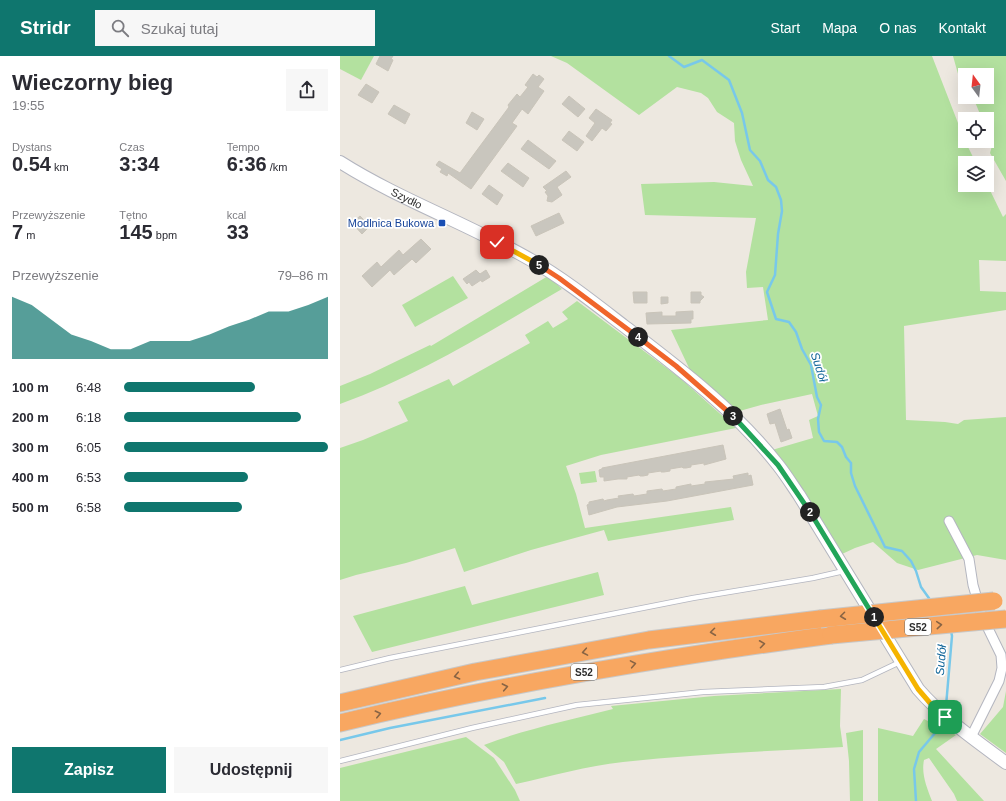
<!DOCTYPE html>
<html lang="pl">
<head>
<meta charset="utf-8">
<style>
	:root { --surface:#fff; --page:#f7f7f7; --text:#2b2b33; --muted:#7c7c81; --accent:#0f766e }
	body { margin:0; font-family:Helvetica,sans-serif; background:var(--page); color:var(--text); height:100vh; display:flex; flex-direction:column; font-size:15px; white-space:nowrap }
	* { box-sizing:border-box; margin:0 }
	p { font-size:13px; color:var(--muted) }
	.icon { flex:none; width:22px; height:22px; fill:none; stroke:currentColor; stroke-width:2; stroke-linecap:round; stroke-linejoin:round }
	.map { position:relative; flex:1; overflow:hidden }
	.details { display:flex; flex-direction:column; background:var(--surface); width:340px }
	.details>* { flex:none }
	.needle { width:26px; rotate:345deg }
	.buttons { position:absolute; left:618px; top:12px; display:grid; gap:8px }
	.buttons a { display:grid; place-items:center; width:36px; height:36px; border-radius:0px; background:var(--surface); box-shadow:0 4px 16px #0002; font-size:20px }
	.pin { position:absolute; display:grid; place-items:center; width:34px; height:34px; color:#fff; margin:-17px; border-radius:8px; box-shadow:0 2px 6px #0006 }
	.km { position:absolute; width:20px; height:20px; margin:-10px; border-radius:50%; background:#222; color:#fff; font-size:11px; line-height:20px; text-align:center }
	.round { display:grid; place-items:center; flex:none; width:42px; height:42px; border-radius:0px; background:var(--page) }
	.head { display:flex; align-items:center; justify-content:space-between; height:68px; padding:0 12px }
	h1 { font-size:22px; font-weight:600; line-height:30px }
	.stats { display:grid; grid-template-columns:repeat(3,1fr); gap:6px; height:68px; padding:4px 12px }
	.stats div { display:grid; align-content:center }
	.stats b { font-size:20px; font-weight:600 }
	.stats small { font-size:11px; font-weight:400 }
	.stats p { font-size:11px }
	.chart { height:112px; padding:8px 12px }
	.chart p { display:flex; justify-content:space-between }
	.chart svg { width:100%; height:72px; margin-top:4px; fill:var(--accent); opacity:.7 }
	.primary-button { display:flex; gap:8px; margin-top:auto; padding:8px 12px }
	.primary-button a { flex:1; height:46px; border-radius:0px; background:var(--accent); color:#fff; font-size:16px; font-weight:600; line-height:46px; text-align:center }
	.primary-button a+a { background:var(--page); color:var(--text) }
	ul { padding:0 12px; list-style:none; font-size:13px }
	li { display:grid; grid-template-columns:64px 48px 1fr; align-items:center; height:30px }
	li i { height:10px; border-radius:5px; background:var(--accent) }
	header { display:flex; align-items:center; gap:24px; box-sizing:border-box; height:56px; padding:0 20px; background:var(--accent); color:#fff }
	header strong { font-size:19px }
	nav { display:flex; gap:22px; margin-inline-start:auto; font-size:14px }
	.search { width:280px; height:36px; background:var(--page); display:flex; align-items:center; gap:10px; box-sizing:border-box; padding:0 14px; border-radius:0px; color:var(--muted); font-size:15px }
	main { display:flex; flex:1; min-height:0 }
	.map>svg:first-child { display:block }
	.green { fill:#b3e19f }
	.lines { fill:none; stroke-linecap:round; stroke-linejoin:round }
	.stream { stroke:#78c8ea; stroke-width:2.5 }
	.building { fill:#c9c6be; stroke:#c9c4b9 }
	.service-casing { stroke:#b3b5bf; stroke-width:6 }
	.minor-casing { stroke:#b3b5bf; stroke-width:11 }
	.tertiary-casing { stroke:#b3b5bf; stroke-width:14 }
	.motorway-casing { stroke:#c8c8c8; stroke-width:19 }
	.service { stroke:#fff; stroke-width:4.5 }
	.minor { stroke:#fff; stroke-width:9 }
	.tertiary { stroke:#fff; stroke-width:12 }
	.motorway { stroke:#f8a761; stroke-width:17 }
	.motorway-bridge-casing { stroke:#c8c8c8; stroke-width:19; stroke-linecap:butt }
	.motorway-bridge { stroke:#f8a761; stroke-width:17 }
	.oneway { stroke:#886444 }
	.split-1-casing { stroke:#fff; stroke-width:8 }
	.split-2-casing { stroke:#fff; stroke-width:8 }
	.split-3-casing { stroke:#fff; stroke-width:8 }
	.split-4-casing { stroke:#fff; stroke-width:8 }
	.split-5-casing { stroke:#fff; stroke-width:8 }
	.split-6-casing { stroke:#fff; stroke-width:8 }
	.split-1 { stroke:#f5b400; stroke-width:5 }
	.split-2 { stroke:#22a559; stroke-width:5 }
	.split-3 { stroke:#22a559; stroke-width:5 }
	.split-4 { stroke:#f0652b; stroke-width:5 }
	.split-5 { stroke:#f0652b; stroke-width:5 }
	.split-6 { stroke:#f5b400; stroke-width:5 }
	.transit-dot { fill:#1a4fb4; stroke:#fff; stroke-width:1.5 }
	.labels { text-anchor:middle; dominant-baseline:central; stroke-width:3.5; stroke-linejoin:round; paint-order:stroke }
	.shield { fill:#fff; stroke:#6c6c6c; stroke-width:1 }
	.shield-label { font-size:10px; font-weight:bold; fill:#2d2d2d }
	.street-label { font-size:11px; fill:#2d2d2d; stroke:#fff }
	.transit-label { font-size:11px; fill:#164399; stroke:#fff; text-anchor:end }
	.water-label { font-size:12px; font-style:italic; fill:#13679a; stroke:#fff }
</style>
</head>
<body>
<header>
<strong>Stridr</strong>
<div class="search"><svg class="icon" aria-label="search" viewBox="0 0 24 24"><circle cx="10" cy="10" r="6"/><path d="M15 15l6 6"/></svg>Szukaj tutaj</div>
<nav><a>Start</a><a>Mapa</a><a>O nas</a><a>Kontakt</a></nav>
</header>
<main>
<section class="details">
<div class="head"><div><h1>Wieczorny bieg</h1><p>19:55</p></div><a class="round"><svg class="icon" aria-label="share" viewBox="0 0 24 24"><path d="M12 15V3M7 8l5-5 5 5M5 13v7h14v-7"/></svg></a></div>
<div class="stats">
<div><p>Dystans</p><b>0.54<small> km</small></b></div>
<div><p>Czas</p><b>3:34</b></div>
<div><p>Tempo</p><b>6:36<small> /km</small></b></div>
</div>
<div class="stats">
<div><p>Przewyższenie</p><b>7<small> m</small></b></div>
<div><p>Tętno</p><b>145<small> bpm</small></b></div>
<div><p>kcal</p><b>33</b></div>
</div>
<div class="chart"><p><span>Przewyższenie</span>79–86 m</p>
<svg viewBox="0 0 160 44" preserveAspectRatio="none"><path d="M0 44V6L10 11L20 20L30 29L40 33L50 38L60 38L70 33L80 33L90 33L100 29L110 24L120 20L130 15L140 15L150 11L160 6V44z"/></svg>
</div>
<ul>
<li><b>100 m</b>6:48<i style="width:64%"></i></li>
<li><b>200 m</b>6:18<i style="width:87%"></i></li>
<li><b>300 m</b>6:05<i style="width:100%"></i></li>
<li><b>400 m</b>6:53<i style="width:61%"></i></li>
<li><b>500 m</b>6:58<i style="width:58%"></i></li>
</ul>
<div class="primary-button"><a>Zapisz</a><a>Udostępnij</a></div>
</section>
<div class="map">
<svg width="666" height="745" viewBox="0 0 666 745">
	<rect width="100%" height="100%" fill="#ede8e0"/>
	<g class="green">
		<path d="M 0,0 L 34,0 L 21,24 L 0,13 Z"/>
		<path d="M 211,0 L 592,0 L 625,85 L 636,107 L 625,107 L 625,129 L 647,128 L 663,161 L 666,158 L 666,205 L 639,204 L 640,235 L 666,236 L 666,254 L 564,270 L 566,364 L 605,366 L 618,368 L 624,364 L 666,361 L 666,504 L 637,499 L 578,514 L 557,507 L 533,486 L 515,492 L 502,498 L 432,394 L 473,382 L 469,364 L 478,360 L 472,338 L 421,349 L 396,356 L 350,314 L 331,274 L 428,264 L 423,231 L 407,232 L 406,216 L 416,162 L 305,159 L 301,128 L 374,126 L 413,130 L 401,104 L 395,85 L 394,67 L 377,56 L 368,42 L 361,37 L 337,31 L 299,59 L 227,7 Z"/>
		<path d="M 613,0 L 666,0 L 666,125 L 650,97 L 653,86 L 647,73 L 647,63 L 642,63 L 633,41 L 647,41 L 647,19 L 625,19 L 625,29 L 620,25 Z"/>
		<path d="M 113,220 L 128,242 L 75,271 L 62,249 Z"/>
		<path d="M 208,220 L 222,233 C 150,275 79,320 0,348 L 0,330 L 30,318 L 90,289 L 91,290 Z"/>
		<path d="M 237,245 L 340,322 L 396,372 L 261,399 L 226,410 L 236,438 L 245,472 L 391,451 L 394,464 L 268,485 L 264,474 L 191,494 L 124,516 L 115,492 L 66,507 L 16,519 L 0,524 L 0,392 L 23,384 L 68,365 L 58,346 L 109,323 L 113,330 L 190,287 L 185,279 L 208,265 L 213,272 L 228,263 L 222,256 Z"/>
		<path d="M 255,415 L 257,426 L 241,428 L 239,417 Z"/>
		<path d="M 258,516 L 264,539 L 32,596 L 13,560 L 125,530 L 132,549 Z"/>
		<path d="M 501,633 L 500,670 L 503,691 C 430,695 356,698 283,706 C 247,710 212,720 176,728 L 164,706 L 144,689 C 186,673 230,664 273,653 L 271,650 L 374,640 Z"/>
		<path d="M 666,635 L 666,697 L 640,678 L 663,651 Z"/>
		<path d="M 584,663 L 616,679 L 596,693 L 644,745 L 617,745 L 614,738 L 589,702 L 584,704 C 581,718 587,732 592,745 L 538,745 L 538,672 L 573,680 Z"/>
		<path d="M 523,674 L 523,745 L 510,745 L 509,705 L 506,677 Z"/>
		<path d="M 126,681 L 154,702 L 175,734 L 180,745 L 0,745 L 0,712 Z"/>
	</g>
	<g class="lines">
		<g class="stream">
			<path d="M 329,0 L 344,11 L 362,4 L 389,24 L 402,57 L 410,94 L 420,105 L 428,124 L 436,131 L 441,144 L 442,155 L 438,178 L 435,219 L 427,236 L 436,263 L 449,266 L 456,276 L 462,293 L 471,309 L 477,341 L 481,349 L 478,363 L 479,376 L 484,385 L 497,386 L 502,391 L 506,401 L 511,407 L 511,417 L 515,430 L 545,491 L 562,495 L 571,505 L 576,515 L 581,531 L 591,545"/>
			<path d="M 606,650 L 612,580 L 611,575"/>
			<path d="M 0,684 L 50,672 L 205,642"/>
			<path d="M 576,745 L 574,713 L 579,696 L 601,670"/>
		</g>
	</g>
	<g class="building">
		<path d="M 40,0 L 53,0 L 51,3 L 53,4 L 48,15 L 36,8 Z"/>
		<path d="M 193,18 L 197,21 L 199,19 L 204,23 L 198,31 L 204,35 L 188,58 L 182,53 L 172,67 L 177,70 L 131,133 L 108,117 L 107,120 L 100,116 L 102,113 L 96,109 L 99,105 L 120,117 L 169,51 L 168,49 L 177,38 L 180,41 L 188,31 L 185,29 Z"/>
		<path d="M 26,28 L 39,36 L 32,47 L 18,39 Z"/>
		<path d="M 229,40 L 245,53 L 238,61 L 222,48 Z"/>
		<path d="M 54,49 L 70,58 L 65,68 L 48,58 Z"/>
		<path d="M 256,53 L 272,64 L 270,67 L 272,68 L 266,75 L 262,72 L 252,85 L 246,80 L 255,67 L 249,62 Z"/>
		<path d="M 132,56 L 144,63 L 137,74 L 126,67 Z"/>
		<path d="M 229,75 L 244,86 L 237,95 L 222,84 Z"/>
		<path d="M 188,84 L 216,105 L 209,113 L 181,93 Z"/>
		<path d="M 168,107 L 189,122 L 183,131 L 161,115 Z"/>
		<path d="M 226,115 L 231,121 L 217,131 L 222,139 L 212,146 L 207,145 L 208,140 L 205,136 L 207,135 L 203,131 Z"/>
		<path d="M 149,129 L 163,139 L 157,149 L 142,138 Z"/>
		<path d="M 219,157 L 224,167 L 196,180 L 191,170 Z"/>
		<path d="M 20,160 L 30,170 L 22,178 L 12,167 Z"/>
		<path d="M 81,183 L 91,193 L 76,207 L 72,203 L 54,219 L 50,214 L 32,231 L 22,220 L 37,206 L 41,211 L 59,194 L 63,199 Z"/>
		<path d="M 136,214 L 140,218 L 146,214 L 150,221 L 142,226 L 141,224 L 132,230 L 129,226 L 127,228 L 123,223 Z"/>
		<path d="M 293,236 L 307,236 L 307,247 L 294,247 Z"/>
		<path d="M 351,236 L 361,236 L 361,239 L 364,241 L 360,245 L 360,247 L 351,247 Z"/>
		<path d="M 321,241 L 328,241 L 328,247 L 321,248 Z"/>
		<path d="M 353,255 L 353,263 L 351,263 L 351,267 L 307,268 L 306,257 L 322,256 L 322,260 L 336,260 L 336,256 Z"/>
		<path d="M 440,353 L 447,374 L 449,373 L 452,382 L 441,386 L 435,367 L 430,368 L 427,358 Z"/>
		<path d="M 383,389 L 386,403 L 364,409 L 364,407 L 351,409 L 351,411 L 346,412 L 343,412 L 342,411 L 330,413 L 330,415 L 324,416 L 321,416 L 321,415 L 308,417 L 308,419 L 303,420 L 300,420 L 299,419 L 287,421 L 287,423 L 278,423 L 264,425 L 264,421 L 260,421 L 259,414 L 262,413 L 262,412 Z"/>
		<path d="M 408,417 L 408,420 L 411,419 L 413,429 L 327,445 L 277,451 L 249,459 L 247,449 L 249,448 L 249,446 L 263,443 L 264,445 L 267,444 L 279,442 L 278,440 L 293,438 L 294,440 L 307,438 L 307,435 L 322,433 L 323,435 L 336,433 L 336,431 L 351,428 L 351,430 L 365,428 L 365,426 L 394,423 L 393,420 Z"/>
	</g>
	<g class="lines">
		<g class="service-casing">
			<g id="service">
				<path d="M 0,614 L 50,602 L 353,542 L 473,522 L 504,515"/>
				<path d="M 0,705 L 132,672 L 237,649 L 363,636 L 484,631 L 522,624 L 560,606"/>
			</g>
		</g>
		<g class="minor-casing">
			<path id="minor" d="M 609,465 L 629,503 L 633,529 L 642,560 L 661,599 L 662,612 L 659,625 L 631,681"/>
		</g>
		<g class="tertiary-casing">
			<g id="tertiary">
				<path id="s1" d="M 0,106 C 60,144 129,168 191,204 C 224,223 254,247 284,270 C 339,312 396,355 438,409 C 446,419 452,429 459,439 L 578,633 C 603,662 635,684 666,707"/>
			</g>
		</g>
		<g class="motorway-casing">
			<g id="motorway">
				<path d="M 0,647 L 135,616 L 309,584 L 480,563"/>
				<path d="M 0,667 C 162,628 326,601 491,579"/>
			</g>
		</g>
		<use href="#service" class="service"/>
		<use href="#minor" class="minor"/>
		<use href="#tertiary" class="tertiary"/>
		<use href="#motorway" class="motorway"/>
		<g class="motorway-bridge-casing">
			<g id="motorway-bridge">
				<path d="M 480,563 L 654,545"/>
				<path d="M 491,579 L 666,563"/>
			</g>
		</g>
		<use href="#motorway-bridge" class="motorway-bridge"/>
	</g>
	<defs><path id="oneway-chevron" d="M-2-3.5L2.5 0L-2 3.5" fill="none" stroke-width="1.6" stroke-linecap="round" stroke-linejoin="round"/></defs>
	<g class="oneway">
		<use href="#oneway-chevron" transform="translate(503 560) rotate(173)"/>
		<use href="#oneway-chevron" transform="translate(599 569) rotate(-5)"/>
		<use href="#oneway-chevron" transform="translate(373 576) rotate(173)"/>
		<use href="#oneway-chevron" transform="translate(422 588) rotate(-8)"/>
		<use href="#oneway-chevron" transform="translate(245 596) rotate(170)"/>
		<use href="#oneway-chevron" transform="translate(293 608) rotate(-10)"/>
		<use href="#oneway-chevron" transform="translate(117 620) rotate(168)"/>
		<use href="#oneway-chevron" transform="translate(165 631) rotate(-11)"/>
		<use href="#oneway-chevron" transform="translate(38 658) rotate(-13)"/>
	</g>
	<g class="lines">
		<g class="split-1-casing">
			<path id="split-1" d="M 534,561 L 578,633 L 590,647 L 605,661"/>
		</g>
		<g class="split-2-casing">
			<path id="split-2" d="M 470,456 L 534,561"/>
		</g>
		<g class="split-3-casing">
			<path id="split-3" d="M 393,360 L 438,409 L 470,456"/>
		</g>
		<g class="split-4-casing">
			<path id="split-4" d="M 298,281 L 336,310 L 393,360"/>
		</g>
		<g class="split-5-casing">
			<path id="split-5" d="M 199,209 L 219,222 L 298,281"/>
		</g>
		<g class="split-6-casing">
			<path id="split-6" d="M 157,186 L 199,209"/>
		</g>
		<use href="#split-1" class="split-1"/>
		<use href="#split-2" class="split-2"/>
		<use href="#split-3" class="split-3"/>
		<use href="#split-4" class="split-4"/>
		<use href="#split-5" class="split-5"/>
		<use href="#split-6" class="split-6"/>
	</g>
	<rect class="transit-dot" x="98" y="163" width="8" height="8" rx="2"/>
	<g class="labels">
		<g class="shield">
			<rect x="565" y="563" width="26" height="16" rx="3"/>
			<rect x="231" y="608" width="26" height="16" rx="3"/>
		</g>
		<g class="shield-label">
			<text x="578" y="571">S52</text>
			<text x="244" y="616">S52</text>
		</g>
		<g class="street-label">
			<text stroke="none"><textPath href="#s1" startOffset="76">Szydło</textPath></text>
		</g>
		<g class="transit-label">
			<text x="94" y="167">Modlnica Bukowa</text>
		</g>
		<g class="water-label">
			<text transform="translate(479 311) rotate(72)">Sudół</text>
			<text transform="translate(601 604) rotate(-85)">Sudół</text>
		</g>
	</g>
</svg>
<div class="buttons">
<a><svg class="needle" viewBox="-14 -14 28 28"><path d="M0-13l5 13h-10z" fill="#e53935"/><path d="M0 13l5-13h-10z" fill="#7c7c81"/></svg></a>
<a><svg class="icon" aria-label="locate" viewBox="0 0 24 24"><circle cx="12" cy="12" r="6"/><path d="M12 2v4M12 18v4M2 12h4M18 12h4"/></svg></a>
<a><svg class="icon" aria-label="layers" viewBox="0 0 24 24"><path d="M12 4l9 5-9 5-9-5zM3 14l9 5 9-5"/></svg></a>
</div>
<div class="pin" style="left:605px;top:661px;background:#1e9e55"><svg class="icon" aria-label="arrive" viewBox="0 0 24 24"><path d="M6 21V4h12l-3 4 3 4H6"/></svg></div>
<div class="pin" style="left:157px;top:186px;background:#d93025"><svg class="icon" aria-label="check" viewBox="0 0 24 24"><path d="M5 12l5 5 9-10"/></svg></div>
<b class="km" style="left:534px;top:561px">1</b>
<b class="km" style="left:470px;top:456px">2</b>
<b class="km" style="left:393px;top:360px">3</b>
<b class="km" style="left:298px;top:281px">4</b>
<b class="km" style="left:199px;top:209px">5</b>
</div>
</main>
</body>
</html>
